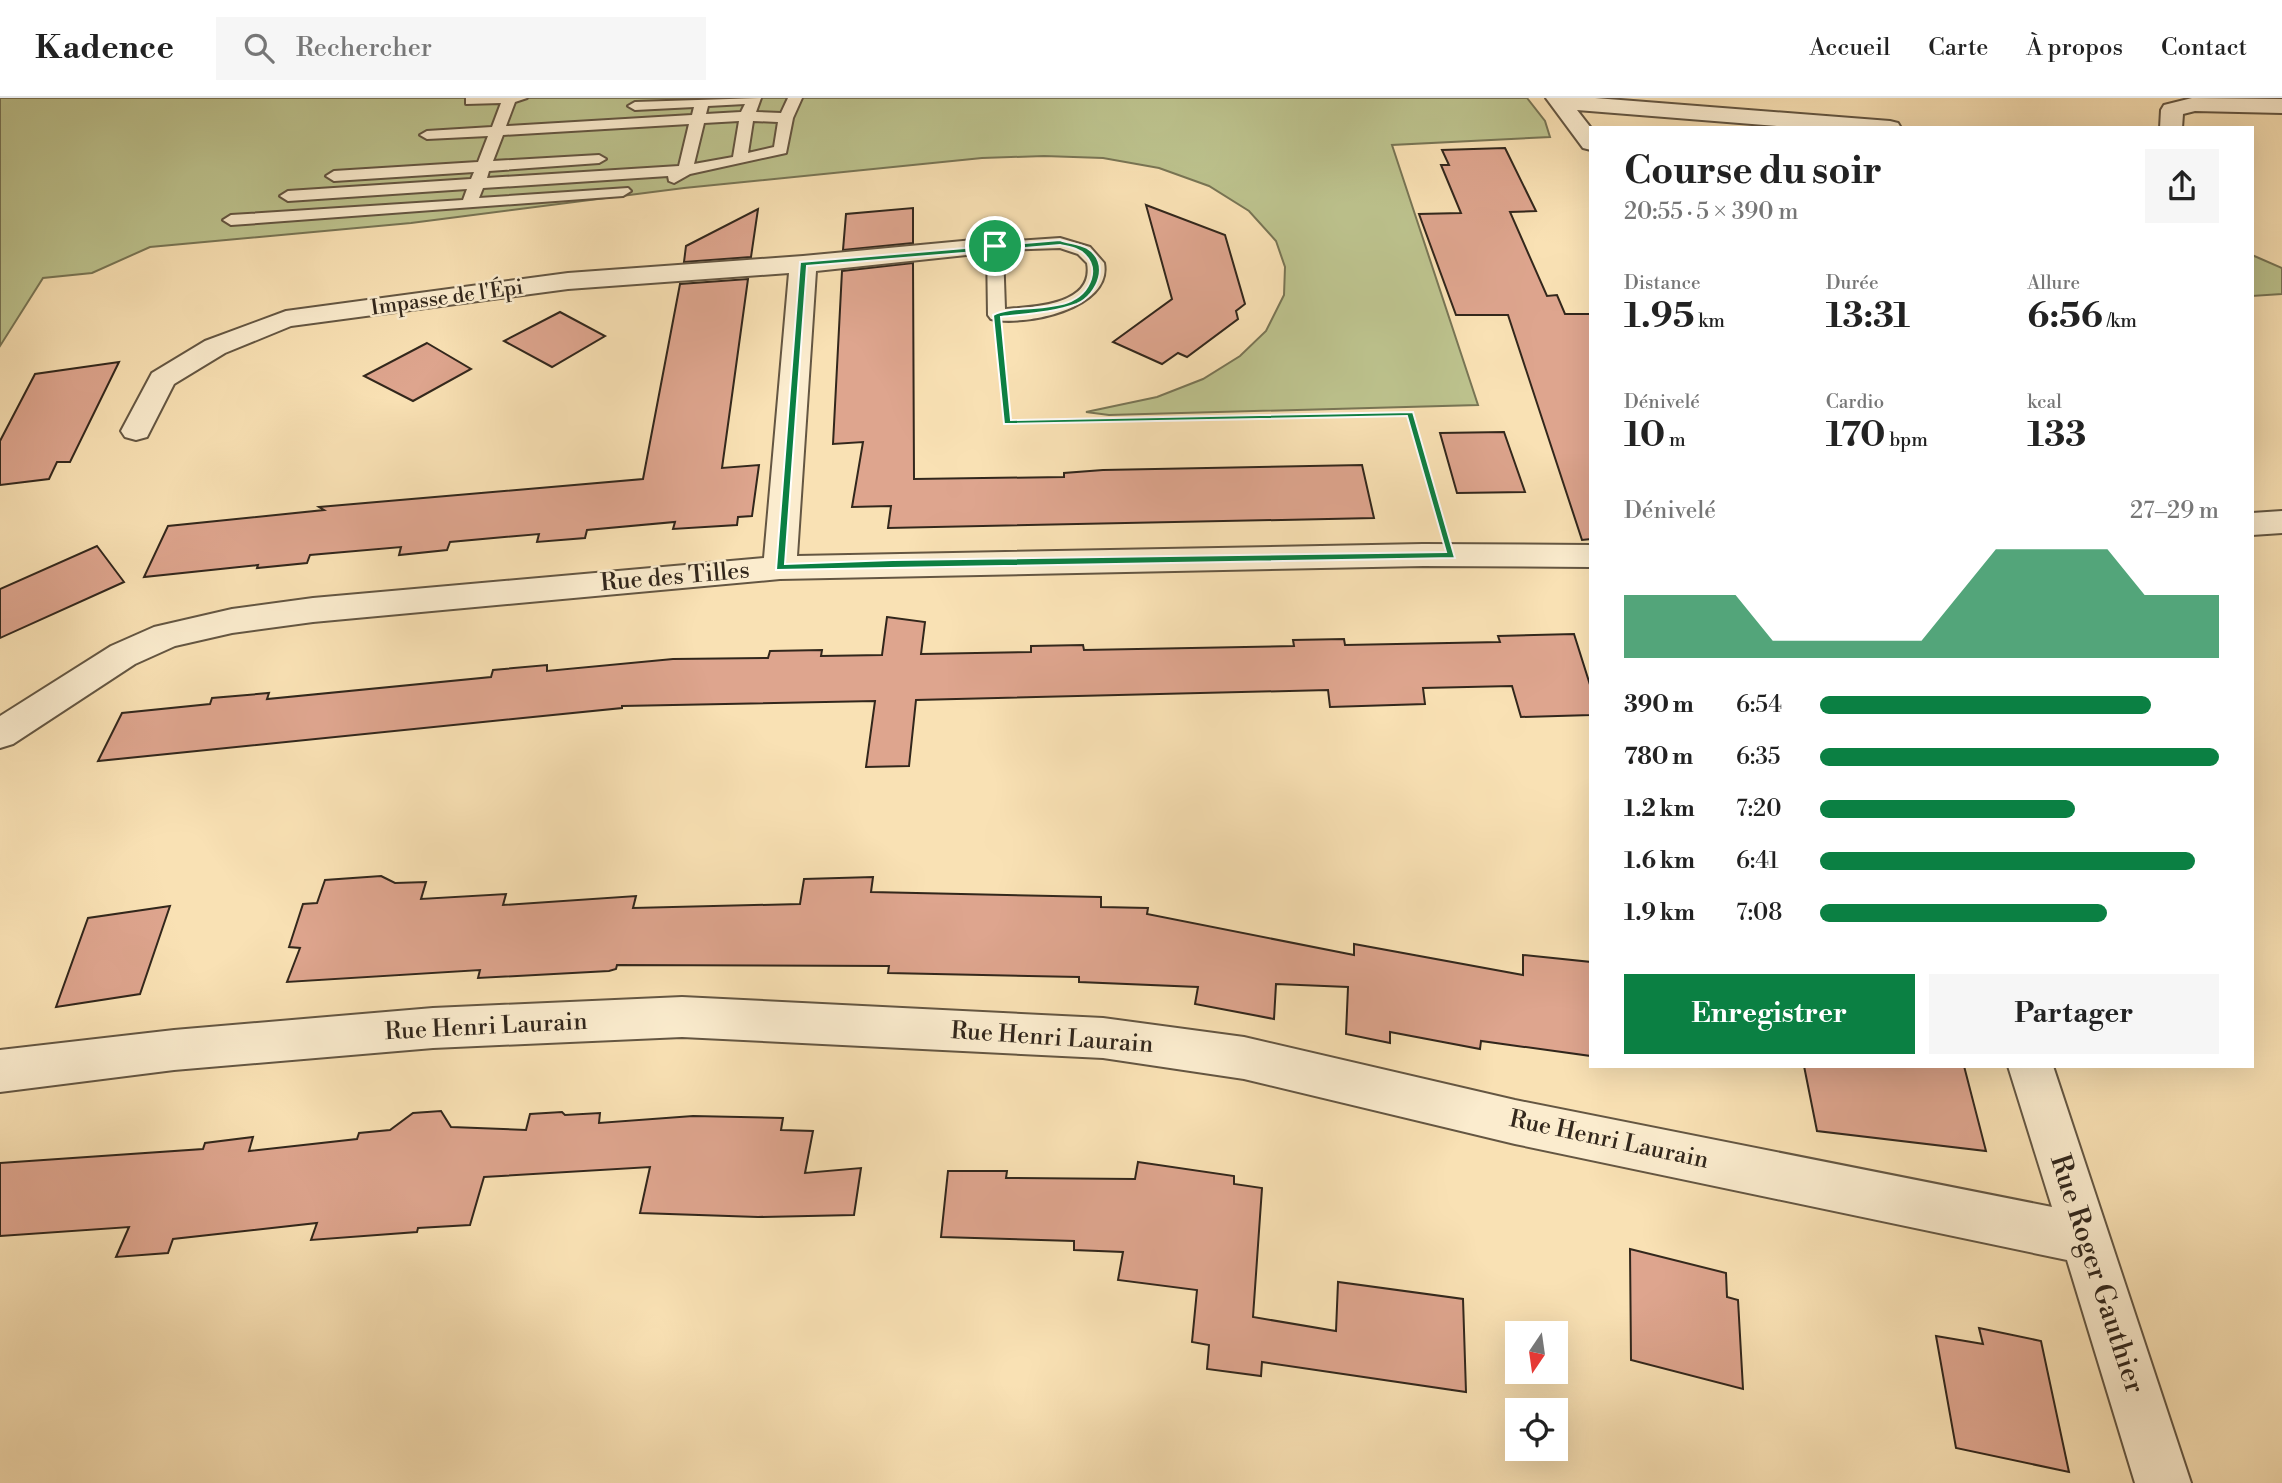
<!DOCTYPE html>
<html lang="fr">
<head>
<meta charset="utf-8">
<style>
	:root { --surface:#fff; --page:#f6f6f6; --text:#222; --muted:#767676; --line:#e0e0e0; --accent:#0b8043 }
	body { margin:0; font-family:"Libre Bodoni",serif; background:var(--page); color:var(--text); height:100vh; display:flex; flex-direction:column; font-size:26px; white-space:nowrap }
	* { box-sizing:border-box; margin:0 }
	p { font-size:23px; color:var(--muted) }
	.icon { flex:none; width:38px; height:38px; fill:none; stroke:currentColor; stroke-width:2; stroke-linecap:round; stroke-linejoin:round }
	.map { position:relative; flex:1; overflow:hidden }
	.panel { position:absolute; left:1589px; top:28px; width:665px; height:942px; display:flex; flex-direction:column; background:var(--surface); border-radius:0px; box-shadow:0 7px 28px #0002 }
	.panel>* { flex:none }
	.needle { width:46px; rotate:193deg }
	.buttons { position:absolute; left:1505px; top:1223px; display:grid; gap:14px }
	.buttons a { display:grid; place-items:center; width:63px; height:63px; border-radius:0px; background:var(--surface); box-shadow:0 7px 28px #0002; font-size:35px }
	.pin { position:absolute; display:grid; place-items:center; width:60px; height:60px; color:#fff; margin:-30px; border:4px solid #fff; border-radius:50%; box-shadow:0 2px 7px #0007 }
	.round { display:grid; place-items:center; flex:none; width:74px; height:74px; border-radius:0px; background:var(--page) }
	.headline { display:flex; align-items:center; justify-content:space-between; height:119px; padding:0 35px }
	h1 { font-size:38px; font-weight:700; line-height:52px }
	.stats { display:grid; grid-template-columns:repeat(3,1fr); gap:10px; height:119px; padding:7px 35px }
	.stats div { display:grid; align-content:center }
	.stats b { font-size:35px; font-weight:700 }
	.stats small { font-size:19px; font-weight:400 }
	.stats p { font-size:19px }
	.chart { height:196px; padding:14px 35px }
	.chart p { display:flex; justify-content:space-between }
	.chart svg { width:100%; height:126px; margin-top:7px; fill:var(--accent); opacity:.7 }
	.primary-button { display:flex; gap:14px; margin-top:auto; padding:14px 35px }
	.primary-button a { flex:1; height:80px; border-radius:0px; background:var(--accent); color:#fff; font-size:28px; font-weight:700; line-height:80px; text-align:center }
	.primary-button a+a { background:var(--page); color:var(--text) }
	ul { padding:0 35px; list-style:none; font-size:23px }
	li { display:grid; grid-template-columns:112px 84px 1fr; align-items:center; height:52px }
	li i { height:18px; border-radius:9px; background:var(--accent) }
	header { display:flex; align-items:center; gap:42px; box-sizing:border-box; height:98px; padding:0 35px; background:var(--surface); border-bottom:2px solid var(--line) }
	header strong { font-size:33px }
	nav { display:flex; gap:38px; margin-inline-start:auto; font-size:24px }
	.search { width:490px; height:63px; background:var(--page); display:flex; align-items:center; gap:18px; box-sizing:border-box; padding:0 24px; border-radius:0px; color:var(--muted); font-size:26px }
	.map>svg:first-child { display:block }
	.green { fill:#bdc38e; stroke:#787555; stroke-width:2 }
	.building { fill:#dea58e; stroke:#32271c; stroke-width:2 }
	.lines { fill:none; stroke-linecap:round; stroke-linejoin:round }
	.lane-casing { stroke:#645642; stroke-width:4 }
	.street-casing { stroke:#645642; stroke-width:4 }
	.path { stroke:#32271c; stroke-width:3.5; stroke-dasharray:2 2.5; stroke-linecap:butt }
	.lane { fill:#fbecce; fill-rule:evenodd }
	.street { fill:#fbecce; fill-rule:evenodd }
	.route { fill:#0b8043; stroke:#fff; stroke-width:2; fill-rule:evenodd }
	.labels { text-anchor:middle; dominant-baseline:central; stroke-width:5; stroke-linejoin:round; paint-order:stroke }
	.far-street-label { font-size:21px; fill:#32271c; stroke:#fbecce }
	.street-label { font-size:24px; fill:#32271c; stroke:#fbecce }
	.near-street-label { font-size:28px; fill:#32271c; stroke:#fbecce }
</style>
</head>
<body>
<header>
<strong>Kadence</strong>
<div class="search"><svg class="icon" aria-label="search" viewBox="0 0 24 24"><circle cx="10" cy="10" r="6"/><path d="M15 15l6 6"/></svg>Rechercher</div>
<nav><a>Accueil</a><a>Carte</a><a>À propos</a><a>Contact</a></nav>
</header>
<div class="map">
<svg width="2282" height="1385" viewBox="0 0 2282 1385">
	<rect width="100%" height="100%" fill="#f9e1b4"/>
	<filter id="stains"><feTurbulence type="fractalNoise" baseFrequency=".00286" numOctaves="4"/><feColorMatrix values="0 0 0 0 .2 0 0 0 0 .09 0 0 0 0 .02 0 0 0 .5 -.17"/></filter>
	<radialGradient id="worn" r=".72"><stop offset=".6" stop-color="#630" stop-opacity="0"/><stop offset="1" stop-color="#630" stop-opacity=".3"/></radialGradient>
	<g class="green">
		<path d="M 0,0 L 1527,0 L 1545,23 L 1550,39 L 1392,47 L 1478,307 L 1109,317 L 1086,314 L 1157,299 L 1203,281 L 1240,258 L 1266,233 L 1284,197 L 1285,169 L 1276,143 L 1249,113 L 1209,88 L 1159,70 L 1103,60 L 1044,58 L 982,60 L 684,90 L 411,125 L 150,149 L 92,175 L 43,180 L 0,248 Z"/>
		<path d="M 2252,157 L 2282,170 L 2282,196 L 2252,198 Z"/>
	</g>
	<g class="building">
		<path d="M 1505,50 L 1536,113 L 1510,114 L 1547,198 L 1557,197 L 1565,216 L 1591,216 L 1591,441 L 1582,442 L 1508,217 L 1456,217 L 1419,116 L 1461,115 L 1441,67 L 1449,67 L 1442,52 Z"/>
		<path d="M 1146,107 L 1225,137 L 1245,206 L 1236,213 L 1238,221 L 1187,259 L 1178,255 L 1162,266 L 1113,244 L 1172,201 Z"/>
		<path d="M 913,110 L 913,145 L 843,152 L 846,116 Z"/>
		<path d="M 758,111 L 751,159 L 684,164 L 686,148 Z"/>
		<path d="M 913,165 L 914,381 L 1064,379 L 1064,375 L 1103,372 L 1362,367 L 1374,420 L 888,430 L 891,408 L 852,409 L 863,344 L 833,346 L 842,173 Z"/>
		<path d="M 748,181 L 722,370 L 759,367 L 752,418 L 738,419 L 737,427 L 673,431 L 675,424 L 587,432 L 585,440 L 537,444 L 539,436 L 450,444 L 447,452 L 399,457 L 401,449 L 310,457 L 307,465 L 257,470 L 258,467 L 144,479 L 168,428 L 324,412 L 319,409 L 643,381 L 680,186 Z"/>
		<path d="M 560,214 L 605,238 L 552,269 L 504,243 Z"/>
		<path d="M 427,245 L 471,271 L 413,303 L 364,278 Z"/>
		<path d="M 119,264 L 70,364 L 57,364 L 49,381 L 0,387 L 0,343 L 35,276 Z"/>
		<path d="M 1504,334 L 1525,394 L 1457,395 L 1440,335 Z"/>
		<path d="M 97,448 L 124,484 L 0,540 L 0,491 Z"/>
		<path d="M 887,519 L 925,524 L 921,556 L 1031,554 L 1031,548 L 1083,547 L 1084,552 L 1294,548 L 1293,542 L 1344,541 L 1345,547 L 1500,544 L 1498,538 L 1574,536 L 1591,590 L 1591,617 L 1521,619 L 1512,588 L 1423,590 L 1425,606 L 1330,609 L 1328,592 L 916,602 L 909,668 L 866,669 L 875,603 L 622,608 L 622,610 L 98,663 L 122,615 L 210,606 L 212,600 L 269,595 L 267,601 L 491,579 L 493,572 L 547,567 L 547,573 L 673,561 L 768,560 L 770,553 L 822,552 L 821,558 L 882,557 Z"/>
		<path d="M 381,778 L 395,785 L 426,784 L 421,801 L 506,796 L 503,807 L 636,798 L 633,810 L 800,806 L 804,781 L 873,779 L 871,794 L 1101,799 L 1101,809 L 1148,810 L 1147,816 L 1354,857 L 1354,846 L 1523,877 L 1523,857 L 1591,864 L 1591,958 L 1481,943 L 1480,951 L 1390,934 L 1390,945 L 1346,936 L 1348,889 L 1276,886 L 1274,921 L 1195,906 L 1198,889 L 1079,884 L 1079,879 L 888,875 L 889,868 L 617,867 L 616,871 L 609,873 L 478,880 L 480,872 L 287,884 L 300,850 L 289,849 L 303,806 L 317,805 L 325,782 Z"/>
		<path d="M 170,808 L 140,896 L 56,909 L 88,820 Z"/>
		<path d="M 1804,968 L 1964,968 L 1986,1053 L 1817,1033 Z"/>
		<path d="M 441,1013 L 451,1029 L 526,1032 L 530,1016 L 562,1014 L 565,1017 L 600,1015 L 599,1025 L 693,1018 L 783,1020 L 781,1032 L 813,1033 L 805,1075 L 861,1070 L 854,1117 L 758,1119 L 640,1115 L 650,1069 L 484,1079 L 470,1127 L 418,1130 L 417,1134 L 311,1142 L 317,1125 L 173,1141 L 168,1155 L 116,1159 L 129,1129 L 0,1138 L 0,1065 L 203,1051 L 205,1045 L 253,1039 L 249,1053 L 357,1041 L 359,1035 L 390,1032 L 413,1015 Z"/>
		<path d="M 1138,1064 L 1234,1078 L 1234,1086 L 1262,1090 L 1253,1219 L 1336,1233 L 1338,1184 L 1463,1201 L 1466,1294 L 1262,1264 L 1261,1278 L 1207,1271 L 1209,1247 L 1192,1244 L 1197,1192 L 1118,1182 L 1123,1154 L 1074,1152 L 1074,1143 L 941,1139 L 948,1073 L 1007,1073 L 1006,1080 L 1135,1081 Z"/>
		<path d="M 1630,1151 L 1726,1175 L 1727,1199 L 1738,1202 L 1743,1291 L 1631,1262 Z"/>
		<path d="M 1979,1230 L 2041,1243 L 2069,1374 L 1956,1350 L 1936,1238 L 1983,1246 Z"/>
	</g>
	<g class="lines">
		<g class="lane-casing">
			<g id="lane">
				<path d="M 466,0 L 527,0 L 515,4 L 506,28 L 692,17 L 694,9 L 635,12 L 628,8 L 635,4 L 761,0 L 756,14 L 781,15 L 788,0 L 802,0 L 793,20 L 786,55 L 690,76 L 674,85 L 669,83 L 668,78 L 483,90 L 479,100 L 628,90 L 631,93 L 623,98 L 231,127 L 223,122 L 231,117 L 463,102 L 467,91 L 288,103 L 280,98 L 288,93 L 471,81 L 474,74 L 334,83 L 326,78 L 334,73 L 478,64 L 488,38 L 427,41 L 420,37 L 427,33 L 492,29 L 501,5 L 466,6 ZM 745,6 L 741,14 L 706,16 L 708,8 ZM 739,23 L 733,59 L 694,66 L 704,25 ZM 753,23 L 778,24 L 774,49 L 748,55 ZM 689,26 L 679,68 L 487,80 L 489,73 L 599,65 L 606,61 L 599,57 L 493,63 L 503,37 Z"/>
				<path d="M 1060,140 L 1090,149 L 1104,165 C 1113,211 1023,229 991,221 L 988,217 L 987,148 L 989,145 ZM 1060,150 L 1078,156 L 1087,165 C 1095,207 1034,209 1005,211 L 1003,152 Z"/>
			</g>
		</g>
		<g class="street-casing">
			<g id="street">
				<path d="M 1546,0 L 1595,0 L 1890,23 L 1898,25 L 1901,30 L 1802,30 L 1577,12 L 1591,30 L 1591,52 L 1583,50 Z"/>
				<path d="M 2192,0 L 2282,1 L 2282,15 L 2195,13 L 2183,16 L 2182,30 L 2160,30 L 2161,12 L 2164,7 Z"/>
				<path d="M 995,140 L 1004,143 L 1008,148 L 1004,153 L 816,173 L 797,458 L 1423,446 L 1591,447 L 1591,469 L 1423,468 L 780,481 L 313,524 L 232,535 L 175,548 L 135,566 L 13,646 L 0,650 L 0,618 L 111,548 L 154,529 L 232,511 L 313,500 L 764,460 L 789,175 L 568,191 L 291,228 L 225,255 L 174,286 L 147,339 L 136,342 L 125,339 L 121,333 L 152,275 L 205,243 L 286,213 L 568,175 L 803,158 Z"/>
				<path d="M 2282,413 L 2282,435 L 2252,437 L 2252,415 Z"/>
				<path d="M 682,899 L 1103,920 L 1244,939 L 1515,1002 L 2052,1109 L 2008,968 L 2053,968 L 2191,1385 L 2135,1385 L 2067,1162 L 1515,1046 L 1244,981 L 1103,960 L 682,939 L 433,950 L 174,972 L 0,994 L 0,952 L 174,932 L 433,910 Z"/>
			</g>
		</g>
		<path class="path" d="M 1000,250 L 1007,324 L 1410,316 L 1440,416"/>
		<use href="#lane" class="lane"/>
		<use href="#street" class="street"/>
	</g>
	<path class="route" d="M 1060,142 C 1068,145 1080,146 1087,150 C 1111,164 1098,197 1077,206 C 1053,215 1026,216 1001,219 L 1011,322 L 1413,314 L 1455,460 L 776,472 L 800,164 ZM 1060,147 C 1068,149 1079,150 1085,157 C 1092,164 1094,171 1091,181 C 1078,221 1020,203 993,217 L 1004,326 L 1407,318 L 1446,454 L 893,462 L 785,466 L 807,168 Z"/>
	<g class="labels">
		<g class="far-street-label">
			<text transform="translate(447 200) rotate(-8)">Impasse de l'Épi</text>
		</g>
		<g class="street-label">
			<text transform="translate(675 479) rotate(-5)">Rue des Tilles</text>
			<text transform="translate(486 929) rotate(-3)">Rue Henri Laurain</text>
			<text transform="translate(1052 940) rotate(4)">Rue Henri Laurain</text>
			<text transform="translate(1609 1042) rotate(12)">Rue Henri Laurain</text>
		</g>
		<g class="near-street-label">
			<text transform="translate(2097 1176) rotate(72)">Rue Roger Gauthier</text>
		</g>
	</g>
	<rect width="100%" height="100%" filter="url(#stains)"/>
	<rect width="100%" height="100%" fill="url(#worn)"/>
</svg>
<div class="buttons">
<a><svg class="needle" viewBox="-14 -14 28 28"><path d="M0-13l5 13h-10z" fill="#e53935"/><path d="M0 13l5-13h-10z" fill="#767676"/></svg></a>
<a><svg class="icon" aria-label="locate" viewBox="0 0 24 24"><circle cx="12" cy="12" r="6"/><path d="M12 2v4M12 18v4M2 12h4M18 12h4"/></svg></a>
</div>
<div class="pin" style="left:995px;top:148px;background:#1e9e55"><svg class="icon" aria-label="arrive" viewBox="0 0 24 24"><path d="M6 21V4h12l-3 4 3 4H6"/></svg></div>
<section class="panel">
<div class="headline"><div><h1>Course du soir</h1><p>20:55 · 5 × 390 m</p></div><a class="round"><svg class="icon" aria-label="share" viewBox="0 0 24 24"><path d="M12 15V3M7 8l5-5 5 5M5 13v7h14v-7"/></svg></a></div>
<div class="stats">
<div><p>Distance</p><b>1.95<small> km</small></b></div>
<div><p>Durée</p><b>13:31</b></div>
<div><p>Allure</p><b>6:56<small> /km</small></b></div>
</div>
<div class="stats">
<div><p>Dénivelé</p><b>10<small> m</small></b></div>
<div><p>Cardio</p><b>170<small> bpm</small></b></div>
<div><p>kcal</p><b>133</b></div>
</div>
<div class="chart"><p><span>Dénivelé</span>27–29 m</p>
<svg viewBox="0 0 160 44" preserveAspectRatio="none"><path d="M0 44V22L10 22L20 22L30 22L40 38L50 38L60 38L70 38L80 38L90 22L100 6L110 6L120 6L130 6L140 22L150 22L160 22V44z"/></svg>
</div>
<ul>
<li><b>390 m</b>6:54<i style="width:83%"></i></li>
<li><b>780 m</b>6:35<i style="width:100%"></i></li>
<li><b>1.2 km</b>7:20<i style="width:64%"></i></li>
<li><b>1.6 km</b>6:41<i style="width:94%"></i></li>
<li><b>1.9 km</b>7:08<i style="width:72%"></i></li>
</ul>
<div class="primary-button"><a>Enregistrer</a><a>Partager</a></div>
</section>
</div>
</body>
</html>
